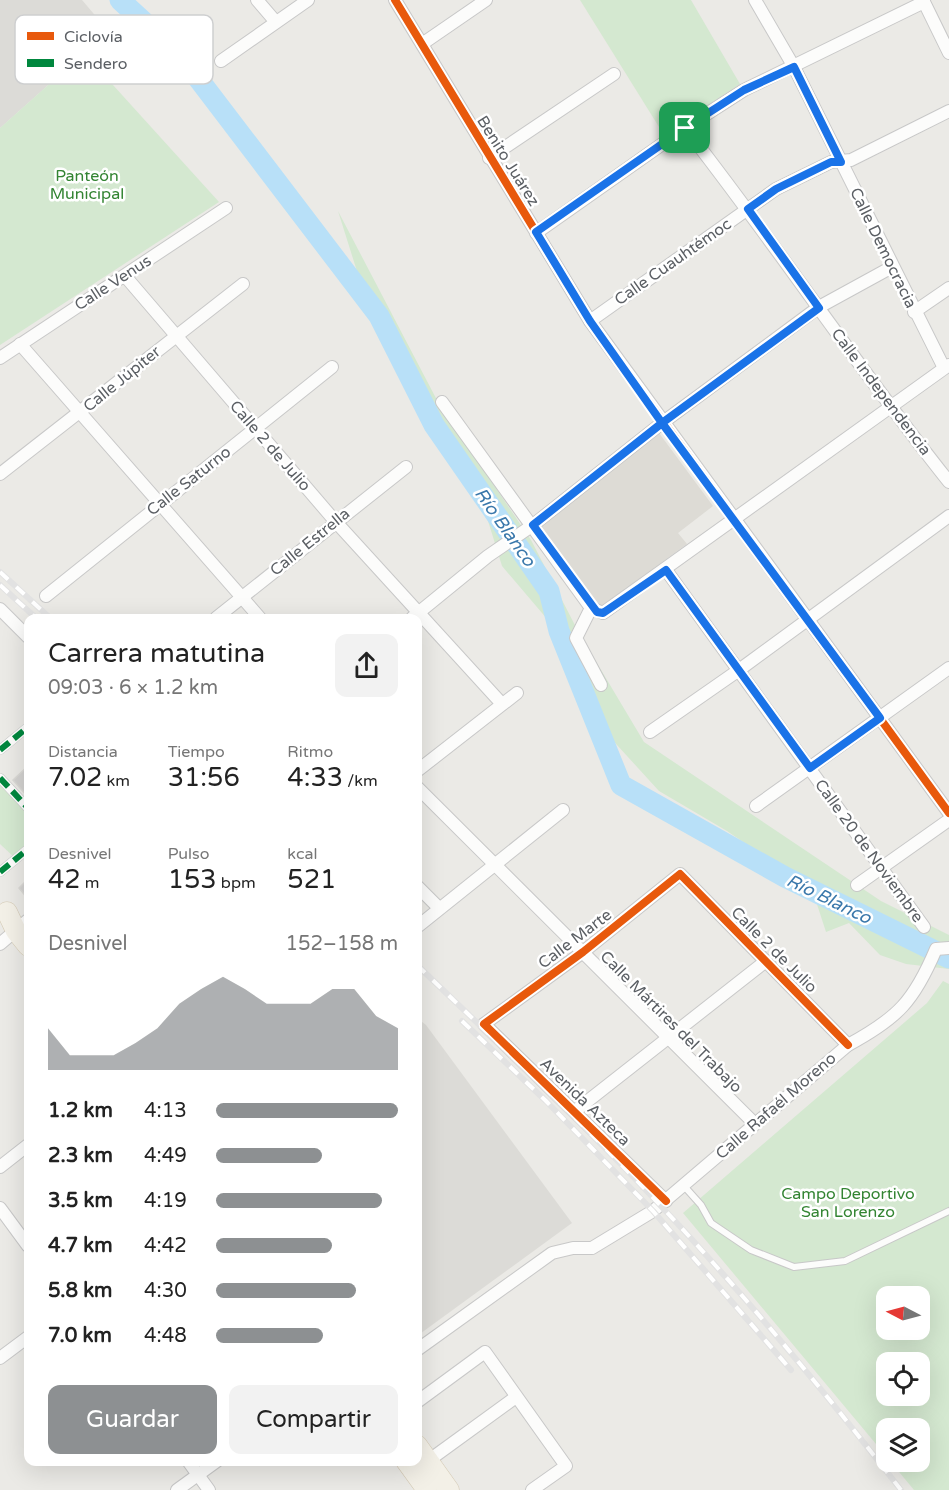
<!DOCTYPE html>
<html lang="es">
<head>
<meta charset="utf-8">
<style>
	:root { --surface:#fff; --page:#f2f2f2; --text:#222; --muted:#767676; --accent:#8d9092 }
	body { margin:0; font-family:"Varela Round",sans-serif; background:var(--page); color:var(--text); height:100vh; display:flex; flex-direction:column; font-size:22px; white-space:nowrap }
	* { box-sizing:border-box; margin:0 }
	p { font-size:20px; color:var(--muted) }
	.icon { flex:none; width:33px; height:33px; fill:none; stroke:currentColor; stroke-width:2; stroke-linecap:round; stroke-linejoin:round }
	.map { position:relative; flex:1; overflow:hidden }
	.side { position:absolute; left:24px; top:614px; width:398px; height:852px; display:flex; flex-direction:column; background:var(--surface); border-radius:12px; box-shadow:0 6px 24px #0002 }
	.side>* { flex:none }
	.needle { width:39px; rotate:276deg }
	.buttons { position:absolute; left:876px; top:1286px; display:grid; gap:12px }
	.buttons a { display:grid; place-items:center; width:54px; height:54px; border-radius:12px; background:var(--surface); box-shadow:0 6px 24px #0002; font-size:30px }
	.pin { position:absolute; display:grid; place-items:center; width:51px; height:51px; color:#fff; margin:-26px; border-radius:12px; box-shadow:0 3px 9px #0006 }
	.round { display:grid; place-items:center; flex:none; width:63px; height:63px; border-radius:12px; background:var(--page) }
	.summary { display:flex; align-items:center; justify-content:space-between; height:102px; padding:0 24px }
	h1 { font-size:27px; font-weight:600; line-height:45px }
	.figures { display:grid; grid-template-columns:repeat(3,1fr); gap:9px; height:102px; padding:6px 24px }
	.figures div { display:grid; align-content:center }
	.figures b { font-size:26px; font-weight:600 }
	.figures small { font-size:16px; font-weight:400 }
	.figures p { font-size:16px }
	.chart { height:168px; padding:12px 24px }
	.chart p { display:flex; justify-content:space-between }
	.chart svg { width:100%; height:108px; margin-top:6px; fill:var(--accent); opacity:.7 }
	.primary-button { display:flex; gap:12px; margin-top:auto; padding:12px 24px }
	.primary-button a { flex:1; height:69px; border-radius:12px; background:var(--accent); color:#fff; font-size:24px; font-weight:600; line-height:69px; text-align:center }
	.primary-button a+a { background:var(--page); color:var(--text) }
	ul { padding:0 24px; list-style:none; font-size:20px }
	li { display:grid; grid-template-columns:96px 72px 1fr; align-items:center; height:45px }
	li i { height:15px; border-radius:8px; background:var(--accent) }
	.map>svg:first-child { display:block }
	.industrial { fill:#dcdbd7 }
	.education { fill:#dddbd5 }
	.green { fill:#d4e8d0; fill-rule:evenodd }
	.lines { fill:none; stroke-linecap:round; stroke-linejoin:round }
	.river { stroke:#b8e0f8; stroke-width:21 }
	.building { fill:#d3d2d0; stroke:#dad9d5; stroke-width:1.5 }
	.service-casing { stroke:#c8c8c8; stroke-width:8 }
	.pedestrian-casing { stroke:#c8c8c8; stroke-width:10 }
	.minor-casing { stroke:#c8c8c8; stroke-width:14 }
	.primary-casing { stroke:#d4c9b3; stroke-width:21 }
	.service { stroke:#fcfcfb; stroke-width:6 }
	.pedestrian { stroke:#fcfcfb; stroke-width:9 }
	.minor { stroke:#fcfcfb; stroke-width:12 }
	.primary { stroke:#f3f0e7; stroke-width:20 }
	.rail-casing { stroke:#e2e2e2; stroke-width:6 }
	.rail { stroke:#fff; stroke-width:4; stroke-dasharray:11; stroke-linecap:butt }
	.quiet { stroke:#00873e; stroke-width:6; stroke-dasharray:12 6; stroke-linecap:butt }
	.cycleway-casing { stroke:#fff; stroke-width:11 }
	.cycleway { stroke:#e8590c; stroke-width:8 }
	.route-casing { stroke:#fff; stroke-width:12 }
	.route { stroke:#1a73e8; stroke-width:8 }
	.labels { text-anchor:middle; dominant-baseline:central; stroke-width:5; stroke-linejoin:round; paint-order:stroke }
	.street-label { font-size:16px; fill:#5b5f64; stroke:#fff }
	.park-label { font-size:16px; fill:#338432; stroke:#fff }
	.water-label { font-size:18px; font-style:italic; fill:#3a78ab; stroke:#fff }
	.key { fill:#fff; stroke:#cecfd0; stroke-width:1.5 }
	.key-label { font-size:16px; fill:#5b5f64 }
</style>
</head>
<body>
<div class="map">
<svg width="949" height="1490" viewBox="0 0 949 1490">
	<rect width="100%" height="100%" fill="#ebeae6"/>
	<g class="industrial">
		<path d="M 0,0 L 82,0 L 99,20 L 75,42 L 84,53 L 0,128 Z"/>
		<path d="M 417,1018 L 426,1025 L 572,1223 L 417,1336 Z"/>
	</g>
	<path class="education" d="M 659,433 L 713,506 L 678,533 L 687,544 L 599,608 L 541,527 Z"/>
	<g class="green">
		<path d="M 580,0 L 691,0 L 740,84 L 664,135 Z"/>
		<path d="M 84,53 L 219,202 L 0,345 L 0,128 Z"/>
		<path d="M 338,211 L 439,404 L 531,540 L 579,633 L 644,742 L 881,901 L 949,935 L 949,969 L 906,964 L 880,955 L 849,923 L 826,932 L 812,889 L 727,831 L 659,791 L 596,722 L 559,633 L 502,566 L 484,508 L 396,371 L 361,284 Z"/>
		<path d="M 0,785 L 28,814 L 28,845 L 14,857 L 0,844 Z"/>
		<path d="M 943,981 L 949,984 L 949,1490 L 914,1490 L 890,1461 L 920,1461 L 920,1428 L 886,1428 L 886,1456 L 683,1213 L 927,1003 ZM 886,1296 L 920,1296 L 920,1329 L 886,1329 ZM 886,1362 L 920,1362 L 920,1395 L 886,1395 Z"/>
	</g>
	<g class="lines">
		<path class="river" d="M 120,0 L 181,56 L 379,316 L 434,425 L 549,591 L 559,631 L 621,785 L 785,877 L 949,958"/>
	</g>
	<g class="building">
		<path d="M 28,766 L 28,797 L 13,780 Z"/>
		<path d="M 28,879 L 28,899 L 19,888 Z"/>
	</g>
	<g class="lines">
		<g class="service-casing">
			<path id="service" d="M 684,1186 L 701,1205 L 711,1223 L 751,1250 L 794,1267 L 845,1261 L 949,1211"/>
		</g>
		<g class="pedestrian-casing">
			<g id="pedestrian">
				<path d="M 0,750 L 28,727"/>
				<path d="M 0,778 L 28,808"/>
				<path d="M 0,872 L 28,849"/>
			</g>
		</g>
		<g class="minor-casing">
			<g id="minor">
				<path d="M 257,0 L 275,21"/>
				<path d="M 395,0 L 590,321 L 949,813"/>
				<path d="M 755,0 L 794,67 L 944,368"/>
				<path d="M 923,0 L 949,53"/>
				<path d="M 422,44 L 486,0"/>
				<path d="M 221,61 L 308,0"/>
				<path d="M 685,128 C 776,244 857,367 949,482"/>
				<path d="M 489,158 L 614,74"/>
				<path d="M 536,233 L 685,128 L 744,90 L 924,2"/>
				<path d="M 125,276 L 335,521 L 502,704"/>
				<path d="M 914,312 L 949,288"/>
				<path d="M 590,321 L 776,189 L 831,162 L 851,160 L 949,111"/>
				<path d="M 20,344 L 260,618"/>
				<path d="M 0,358 L 226,208"/>
				<path d="M 442,402 L 591,608 L 603,613 L 949,365"/>
				<path d="M 0,474 L 243,284"/>
				<path d="M 666,570 L 924,927"/>
				<path d="M 46,596 L 332,367"/>
				<path d="M 591,608 L 576,638 L 601,685"/>
				<path d="M 0,609 L 28,637"/>
				<path d="M 216,618 L 406,467"/>
				<path d="M 412,618 L 488,556 L 533,525 L 662,423 L 819,307 L 892,267"/>
				<path d="M 650,732 L 739,670 L 949,516"/>
				<path d="M 417,771 L 517,693"/>
				<path d="M 417,787 L 754,1123"/>
				<path d="M 756,806 L 949,668"/>
				<path d="M 857,885 L 949,820"/>
				<path d="M 417,886 L 439,908"/>
				<path d="M 417,927 L 563,810"/>
				<path d="M 0,944 L 28,920"/>
				<path d="M 575,1111 L 766,961"/>
				<path d="M 0,1167 L 28,1145"/>
				<path d="M 666,1201 L 484,1024 L 583,952 L 680,874 L 848,1045"/>
				<path d="M 0,1208 L 28,1246"/>
				<path d="M 417,1350 L 552,1253 L 573,1248 L 592,1248 L 653,1211 L 848,1045 C 898,1018 914,1001 936,949 L 949,948"/>
				<path d="M 0,1358 L 28,1337"/>
				<path d="M 417,1402 L 485,1352 L 566,1466 L 532,1490"/>
				<path d="M 188,1461 L 209,1490"/>
				<path d="M 428,1461 L 516,1397"/>
				<path d="M 177,1490 L 217,1461"/>
			</g>
		</g>
		<g class="primary-casing">
			<g id="primary">
				<path d="M 7,912 L 16,931 L 28,946"/>
				<path d="M 417,1445 L 449,1490"/>
				<path d="M 406,1461 L 427,1490"/>
			</g>
		</g>
		<use href="#service" class="service"/>
		<use href="#pedestrian" class="pedestrian"/>
		<use href="#minor" class="minor"/>
		<use href="#primary" class="primary"/>
		<g class="rail-casing">
			<g id="rail">
				<path d="M 0,572 L 50,618"/>
				<path d="M 0,585 L 36,618"/>
				<path d="M 417,965 C 499,1044 582,1122 660,1205 C 745,1295 825,1392 901,1490"/>
				<path d="M 462,1021 L 546,1101 L 653,1211 L 791,1370"/>
			</g>
		</g>
		<use href="#rail" class="rail"/>
		<g class="quiet">
			<path d="M 0,750 L 28,727"/>
			<path d="M 0,778 L 28,808"/>
			<path d="M 0,872 L 28,849"/>
		</g>
		<g class="cycleway-casing">
			<g id="cycleway">
				<path d="M 395,0 L 590,321 L 949,813"/>
				<path d="M 666,1201 L 484,1024 L 583,952 L 680,874 L 848,1045"/>
			</g>
		</g>
		<use href="#cycleway" class="cycleway"/>
	</g>
	<g class="lines">
		<g class="route-casing">
			<path id="route" d="M 685,128 L 536,232 L 590,321 L 662,423 L 533,525 L 597,612 L 603,613 L 666,570 L 810,768 L 880,718 L 662,423 L 819,308 L 748,209 L 776,189 L 831,162 L 841,162 L 794,67 L 744,90 L 685,128"/>
		</g>
		<use href="#route" class="route"/>
	</g>
	<g class="labels">
		<g class="street-label">
			<text transform="translate(508 161) rotate(58)">Benito Juárez</text>
			<text transform="translate(883 248) rotate(64)">Calle Democracia</text>
			<text transform="translate(673 262) rotate(-35)">Calle Cuauhtémoc</text>
			<text transform="translate(113 283) rotate(-33)">Calle Venus</text>
			<text transform="translate(122 379) rotate(-39)">Calle Júpiter</text>
			<text transform="translate(881 392) rotate(53)">Calle Independencia</text>
			<text transform="translate(270 446) rotate(49)">Calle 2 de Julio</text>
			<text transform="translate(189 481) rotate(-38)">Calle Saturno</text>
			<text transform="translate(310 542) rotate(-39)">Calle Estrella</text>
			<text transform="translate(869 851) rotate(54)">Calle 20 de Noviembre</text>
			<text transform="translate(575 939) rotate(-37)">Calle Marte</text>
			<text transform="translate(774 950) rotate(45)">Calle 2 de Julio</text>
			<text transform="translate(671 1022) rotate(45)">Calle Mártires del Trabajo</text>
			<text transform="translate(585 1102) rotate(44)">Avenida Azteca</text>
			<text transform="translate(776 1106) rotate(-41)">Calle Rafaél Moreno</text>
		</g>
		<g class="park-label">
			<text x="87" y="176">Panteón<tspan x="87" dy="18">Municipal</tspan></text>
			<text x="848" y="1194">Campo Deportivo<tspan x="848" dy="18">San Lorenzo</tspan></text>
		</g>
		<g class="water-label">
			<text transform="translate(505 527) rotate(55)">Río Blanco</text>
			<text transform="translate(829 899) rotate(26)">Río Blanco</text>
		</g>
	</g>
	<rect x="15" y="15" width="198" height="69" rx="9" class="key"/>
	<rect x="27" y="32" width="27" height="8" fill="#e8590c"/>
	<rect x="27" y="59" width="27" height="8" fill="#00873e"/>
	<g class="key-label">
		<text x="64" y="42">Ciclovía</text>
		<text x="64" y="69">Sendero</text>
	</g>
</svg>
<div class="buttons">
<a><svg class="needle" viewBox="-14 -14 28 28"><path d="M0-13l5 13h-10z" fill="#e53935"/><path d="M0 13l5-13h-10z" fill="#767676"/></svg></a>
<a><svg class="icon" aria-label="locate" viewBox="0 0 24 24"><circle cx="12" cy="12" r="6"/><path d="M12 2v4M12 18v4M2 12h4M18 12h4"/></svg></a>
<a><svg class="icon" aria-label="layers" viewBox="0 0 24 24"><path d="M12 4l9 5-9 5-9-5zM3 14l9 5 9-5"/></svg></a>
</div>
<div class="pin" style="left:685px;top:128px;background:#1e9e55"><svg class="icon" aria-label="arrive" viewBox="0 0 24 24"><path d="M6 21V4h12l-3 4 3 4H6"/></svg></div>
<section class="side">
<div class="summary"><div><h1>Carrera matutina</h1><p>09:03 · 6 × 1.2 km</p></div><a class="round"><svg class="icon" aria-label="share" viewBox="0 0 24 24"><path d="M12 15V3M7 8l5-5 5 5M5 13v7h14v-7"/></svg></a></div>
<div class="figures">
<div><p>Distancia</p><b>7.02<small> km</small></b></div>
<div><p>Tiempo</p><b>31:56</b></div>
<div><p>Ritmo</p><b>4:33<small> /km</small></b></div>
</div>
<div class="figures">
<div><p>Desnivel</p><b>42<small> m</small></b></div>
<div><p>Pulso</p><b>153<small> bpm</small></b></div>
<div><p>kcal</p><b>521</b></div>
</div>
<div class="chart"><p><span>Desnivel</span>152–158 m</p>
<svg viewBox="0 0 160 44" preserveAspectRatio="none"><path d="M0 44V27L10 38L20 38L30 38L40 33L50 27L60 17L70 11L80 6L90 11L100 17L110 17L120 17L130 11L140 11L150 22L160 27V44z"/></svg>
</div>
<ul>
<li><b>1.2 km</b>4:13<i style="width:100%"></i></li>
<li><b>2.3 km</b>4:49<i style="width:58%"></i></li>
<li><b>3.5 km</b>4:19<i style="width:91%"></i></li>
<li><b>4.7 km</b>4:42<i style="width:64%"></i></li>
<li><b>5.8 km</b>4:30<i style="width:77%"></i></li>
<li><b>7.0 km</b>4:48<i style="width:59%"></i></li>
</ul>
<div class="primary-button"><a>Guardar</a><a>Compartir</a></div>
</section>
</div>
</body>
</html>
